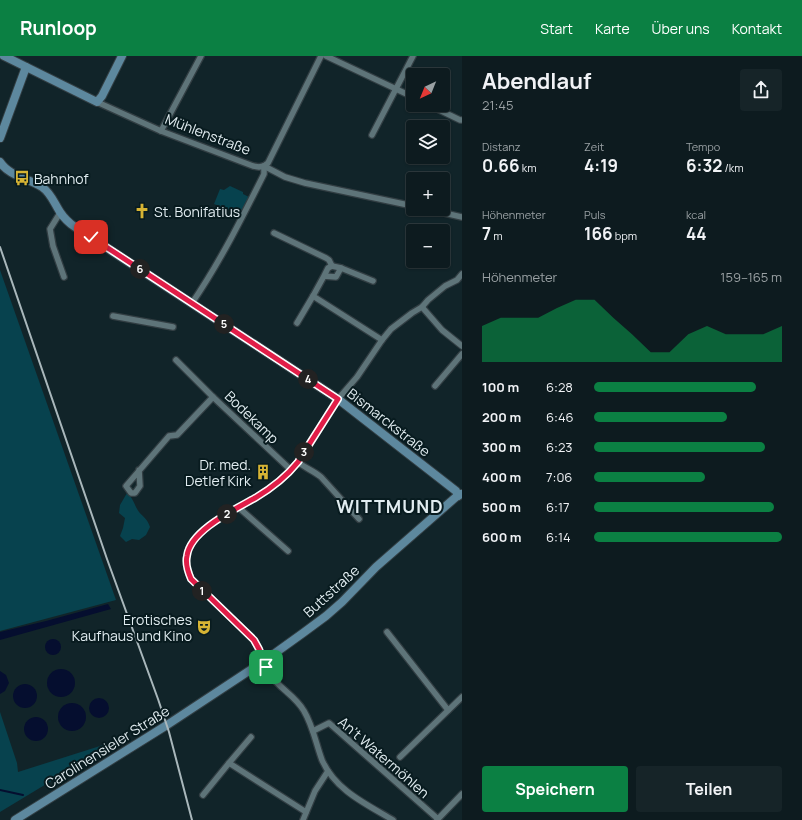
<!DOCTYPE html>
<html lang="de">
<head>
<meta charset="utf-8">
<style>
	:root { --surface:#0d1b1f; --page:#162428; --text:#f1f3f6; --muted:#9aa1a4; --line:#2d393d; --accent:#0b8043 }
	body { margin:0; font-family:Manrope,sans-serif; background:var(--page); color:var(--text); height:100vh; display:flex; flex-direction:column; font-size:15px; white-space:nowrap }
	* { box-sizing:border-box; margin:0 }
	p { font-size:13px; color:var(--muted) }
	.icon { flex:none; width:22px; height:22px; fill:none; stroke:currentColor; stroke-width:2; stroke-linecap:round; stroke-linejoin:round }
	.map { position:relative; flex:1; overflow:hidden }
	.sheet { display:flex; flex-direction:column; background:var(--surface); width:340px }
	.sheet>* { flex:none }
	.needle { width:26px; rotate:223deg }
	.tools { position:absolute; left:406px; top:12px; display:grid; gap:8px }
	.tools a { display:grid; place-items:center; width:44px; height:44px; border-radius:4px; background:var(--surface); box-shadow:0 1px 3px #0004,0 0 0 1px var(--line); font-size:20px }
	.pin { position:absolute; display:grid; place-items:center; width:34px; height:34px; color:#fff; margin:-17px; border-radius:8px; box-shadow:0 2px 6px #0006 }
	.km { position:absolute; width:20px; height:20px; margin:-10px; border-radius:50%; background:#222; color:#fff; font-size:11px; line-height:20px; text-align:center }
	.round { display:grid; place-items:center; flex:none; width:42px; height:42px; border-radius:4px; background:var(--page) }
	.head { display:flex; align-items:center; justify-content:space-between; height:68px; padding:0 20px }
	h1 { font-size:22px; font-weight:700; line-height:30px }
	.metrics { display:grid; grid-template-columns:repeat(3,1fr); gap:6px; height:68px; padding:4px 20px }
	.metrics div { display:grid; align-content:center }
	.metrics b { font-size:17px; font-weight:700 }
	.metrics small { font-size:11px; font-weight:400 }
	.metrics p { font-size:11px }
	.chart { height:112px; padding:8px 20px }
	.chart p { display:flex; justify-content:space-between }
	.chart svg { width:100%; height:72px; margin-top:4px; fill:var(--accent); opacity:.7 }
	.action { display:flex; gap:8px; margin-top:auto; padding:8px 20px }
	.action a { flex:1; height:46px; border-radius:4px; background:var(--accent); color:#fff; font-size:16px; font-weight:700; line-height:46px; text-align:center }
	.action a+a { background:var(--page); color:var(--text) }
	ul { padding:0 20px; list-style:none; font-size:13px }
	li { display:grid; grid-template-columns:64px 48px 1fr; align-items:center; height:30px }
	li i { height:10px; border-radius:5px; background:var(--accent) }
	header { display:flex; align-items:center; gap:24px; box-sizing:border-box; height:56px; padding:0 20px; background:var(--accent); color:#fff }
	header strong { font-size:19px }
	nav { display:flex; gap:22px; margin-inline-start:auto; font-size:14px }
	main { display:flex; flex:1; min-height:0 }
	.map>svg:first-child { display:block }
	.green { fill:#07424e }
	.water { fill:#050e2f }
	.lines { fill:none; stroke-linecap:round; stroke-linejoin:round }
	.stream { stroke:#050e2f; stroke-width:2 }
	.street-casing { stroke:#323e43; stroke-width:8 }
	.secondary-casing { stroke:#323e43; stroke-width:10 }
	.street { stroke:#5e7479; stroke-width:5.5 }
	.secondary { stroke:#5d889e; stroke-width:8 }
	.rail { stroke:#a9b7bb; stroke-width:2 }
	.route-casing { stroke:#fff; stroke-width:8 }
	.route { stroke:#e11d48; stroke-width:5 }
	.labels { text-anchor:middle; dominant-baseline:central; stroke-width:4; stroke-linejoin:round; paint-order:stroke }
	.street-label { font-size:14px; fill:#e1ecf0; stroke:#081b1f }
	.poi-label { font-size:14px; fill:#e1ecf0; stroke:#081b1f; text-anchor:start }
	.district-label { font-size:18px; font-weight:bold; letter-spacing:1px; fill:#e1ecf0; stroke:#081b1f }
</style>
</head>
<body>
<header>
<strong>Runloop</strong>
<nav><a>Start</a><a>Karte</a><a>Über uns</a><a>Kontakt</a></nav>
</header>
<main>
<div class="map">
<svg width="462" height="764" viewBox="0 0 462 764">
	<rect width="100%" height="100%" fill="#112429"/>
	<g class="green">
		<path d="M 230,130 L 243,136 L 243,138 L 249,141 L 240,158 L 214,148 L 220,133 L 224,134 Z"/>
		<path d="M 0,214 L 116,544 L 0,575 Z"/>
		<path d="M 127,437 C 134,443 134,449 139,456 C 144,462 147,462 150,471 L 146,479 L 139,484 L 132,483 L 126,486 L 120,480 L 123,472 L 125,462 L 119,457 L 120,449 Z"/>
		<path d="M 0,656 L 17,707 L 18,716 L 119,684 L 0,756 Z"/>
	</g>
	<g class="water">
		<path d="M 108,548 L 111,553 L 0,584 L 0,576 L 46,565 Z"/>
		<circle cx="53" cy="591" r="8"/>
		<circle cx="61" cy="627" r="14"/>
		<path d="M 0,615 L 6,619 L 9,627 L 5,635 L 0,638 Z"/>
		<circle cx="25" cy="640" r="12"/>
		<circle cx="99" cy="652" r="10"/>
		<circle cx="72" cy="661" r="14"/>
		<circle cx="36" cy="673" r="12"/>
	</g>
	<g class="lines">
		<path class="stream" d="M 0,734 L 23,739"/>
		<g class="street-casing">
			<g id="street">
				<path d="M 326,0 L 413,41"/>
				<path d="M 97,46 L 161,75 L 253,110 L 259,111 L 264,110 L 285,121 L 305,127 L 413,150"/>
				<path d="M 429,49 L 460,64 L 462,64"/>
				<path d="M 161,75 L 201,0"/>
				<path d="M 372,79 L 413,0"/>
				<path d="M 264,110 L 268,107 L 321,0"/>
				<path d="M 427,153 L 462,161"/>
				<path d="M 60,157 L 50,173 L 53,190 L 64,221"/>
				<path d="M 274,177 L 326,202 L 329,204 L 332,210"/>
				<path d="M 341,212 L 373,225"/>
				<path d="M 324,220 L 328,212 L 332,210 L 341,212 L 336,221 L 324,220 L 313,240 L 382,284"/>
				<path d="M 192,247 C 220,206 242,162 264,118 L 264,110"/>
				<path d="M 422,251 L 442,274 L 462,290"/>
				<path d="M 113,260 L 173,271"/>
				<path d="M 297,267 L 313,240"/>
				<path d="M 176,304 L 213,341"/>
				<path d="M 435,330 L 462,298"/>
				<path d="M 298,406 C 305,412 314,415 321,421 L 359,463"/>
				<path d="M 139,414 L 140,430 L 135,437 L 131,437 L 126,430 L 169,380 L 177,379 L 213,341 L 291,414"/>
				<path d="M 238,451 L 288,495"/>
				<path d="M 387,576 L 448,654"/>
				<path d="M 313,675 L 329,667 L 438,763"/>
				<path d="M 400,701 L 462,641"/>
				<path d="M 229,707 L 251,681"/>
				<path d="M 203,739 L 229,707 L 306,756"/>
				<path d="M 303,764 L 315,735 L 328,715"/>
				<path d="M 393,764 C 366,748 335,734 322,704 C 316,688 313,670 304,655 C 295,639 278,632 269,617 C 262,607 261,595 254,584 L 191,523 C 188,516 185,508 187,500 C 190,474 236,453 255,442 C 272,432 286,421 298,406 L 338,343 L 357,321 L 382,284 L 391,273 L 412,257 L 422,251 L 428,244 L 445,230 L 457,224 L 462,218"/>
				<path d="M 437,764 L 462,738"/>
			</g>
		</g>
		<g class="secondary-casing">
			<g id="secondary">
				<path d="M 4,0 L 97,46 L 102,40 L 122,0"/>
				<path d="M 0,82 L 26,11"/>
				<path d="M 0,106 C 9,120 28,122 42,131 C 51,137 54,147 60,156 C 64,162 69,167 75,171 L 338,343 L 456,435 L 458,440"/>
				<path d="M 15,764 L 167,669 L 264,605 L 303,577 L 326,560 L 342,546 L 376,511 L 456,441 L 461,438"/>
			</g>
		</g>
		<use href="#street" class="street"/>
		<use href="#secondary" class="secondary"/>
		<path class="rail" d="M 0,191 L 107,503 L 158,643 L 169,676 L 192,764"/>
	</g>
	<g class="lines">
		<g class="route-casing">
			<path id="route" d="M 91,181 L 338,343 L 298,406 C 286,421 272,432 255,442 C 236,453 190,474 187,500 C 185,508 188,516 191,523 L 254,584 L 259,593 L 266,611"/>
		</g>
		<use href="#route" class="route"/>
	</g>
	<defs>
		<g id="bus-bare" transform="scale(1.2)"><path d="M-5-6H5V4H4V6H2V4H-2V6H-4V4H-5ZM-3.5-4V0h7V-4ZM-3.5 1.2v1.5H-2V1.2ZM2 1.2v1.5H3.5V1.2Z" fill="#d7b434" stroke="#081b1f" stroke-width="2.5" paint-order="stroke"/></g>
		<g id="church-bare" transform="scale(1.2)"><path d="M-1.2-6h2.4v3.5h3.3v2.4h-3.3V6h-2.4V-.1h-3.3v-2.4h3.3Z" fill="#d7b434" stroke="#081b1f" stroke-width="2.5" paint-order="stroke"/></g>
		<g id="building-bare" transform="scale(1.2)"><path d="M-4-6H4V6H1V3H-1V6H-4ZM-2.5-4.3h1.7v1.8h-1.7ZM.8-4.3h1.7v1.8H.8ZM-2.5-1h1.7V.8h-1.7ZM.8-1h1.7V.8H.8Z" fill="#d7b434" stroke="#081b1f" stroke-width="2.5" paint-order="stroke"/></g>
		<g id="theatre-bare" transform="scale(1.2)"><path d="M-5-5.5Q0-4 5-5.5V0Q5 5 0 6Q-5 5-5 0ZM-3.3-2.5H-1v1.5H-3.3ZM1-2.5H3.3v1.5H1ZM-2.8 1Q0 5.5 2.8 1Z" fill="#d7b434" stroke="#081b1f" stroke-width="2.5" paint-order="stroke"/></g>
	</defs>
	<g fill-rule="evenodd">
		<use href="#bus-bare" x="22" y="122"/>
		<use href="#church-bare" x="142" y="155"/>
		<use href="#building-bare" x="263" y="416"/>
		<use href="#theatre-bare" x="204" y="571"/>
	</g>
	<g class="labels">
		<g class="street-label">
			<text transform="translate(208 78) rotate(21)">Mühlenstraße</text>
			<text transform="translate(252 361) rotate(44)">Bodekamp</text>
			<text transform="translate(389 366) rotate(38)">Bismarckstraße</text>
			<text transform="translate(331 535) rotate(-42)">Buttstraße</text>
			<text transform="translate(107 691) rotate(-32)">Carolinensieler Straße</text>
			<text transform="translate(384 701) rotate(41)">An't Watermöhlen</text>
		</g>
		<g class="poi-label">
			<text x="34" y="122">Bahnhof</text>
			<text x="154" y="155">St. Bonifatius</text>
			<text x="251" y="408" text-anchor="end">Dr. med.<tspan x="251" dy="16">Detlef Kirk</tspan></text>
			<text x="192" y="563" text-anchor="end">Erotisches<tspan x="192" dy="16">Kaufhaus und Kino</tspan></text>
		</g>
		<g class="district-label">
			<text x="390" y="450">WITTMUND</text>
		</g>
	</g>
</svg>
<div class="tools">
<a><svg class="needle" viewBox="-14 -14 28 28"><path d="M0-13l5 13h-10z" fill="#e53935"/><path d="M0 13l5-13h-10z" fill="#9aa1a4"/></svg></a>
<a><svg class="icon" aria-label="layers" viewBox="0 0 24 24"><path d="M12 4l9 5-9 5-9-5zM3 14l9 5 9-5"/></svg></a>
<a>+</a>
<a>−</a>
</div>
<div class="pin" style="left:266px;top:611px;background:#1e9e55"><svg class="icon" aria-label="arrive" viewBox="0 0 24 24"><path d="M6 21V4h12l-3 4 3 4H6"/></svg></div>
<div class="pin" style="left:91px;top:181px;background:#d93025"><svg class="icon" aria-label="check" viewBox="0 0 24 24"><path d="M5 12l5 5 9-10"/></svg></div>
<b class="km" style="left:202px;top:535px">1</b>
<b class="km" style="left:227px;top:458px">2</b>
<b class="km" style="left:304px;top:396px">3</b>
<b class="km" style="left:308px;top:323px">4</b>
<b class="km" style="left:224px;top:268px">5</b>
<b class="km" style="left:140px;top:213px">6</b>
</div>
<section class="sheet">
<div class="head"><div><h1>Abendlauf</h1><p>21:45</p></div><a class="round"><svg class="icon" aria-label="share" viewBox="0 0 24 24"><path d="M12 15V3M7 8l5-5 5 5M5 13v7h14v-7"/></svg></a></div>
<div class="metrics">
<div><p>Distanz</p><b>0.66<small> km</small></b></div>
<div><p>Zeit</p><b>4:19</b></div>
<div><p>Tempo</p><b>6:32<small> /km</small></b></div>
</div>
<div class="metrics">
<div><p>Höhenmeter</p><b>7<small> m</small></b></div>
<div><p>Puls</p><b>166<small> bpm</small></b></div>
<div><p>kcal</p><b>44</b></div>
</div>
<div class="chart"><p><span>Höhenmeter</span>159–165 m</p>
<svg viewBox="0 0 160 44" preserveAspectRatio="none"><path d="M0 44V22L10 17L20 17L30 17L40 11L50 6L60 6L70 17L80 27L90 38L100 38L110 27L120 22L130 27L140 27L150 27L160 22V44z"/></svg>
</div>
<ul>
<li><b>100 m</b>6:28<i style="width:86%"></i></li>
<li><b>200 m</b>6:46<i style="width:71%"></i></li>
<li><b>300 m</b>6:23<i style="width:91%"></i></li>
<li><b>400 m</b>7:06<i style="width:59%"></i></li>
<li><b>500 m</b>6:17<i style="width:96%"></i></li>
<li><b>600 m</b>6:14<i style="width:100%"></i></li>
</ul>
<div class="action"><a>Speichern</a><a>Teilen</a></div>
</section>
</main>
</body>
</html>
